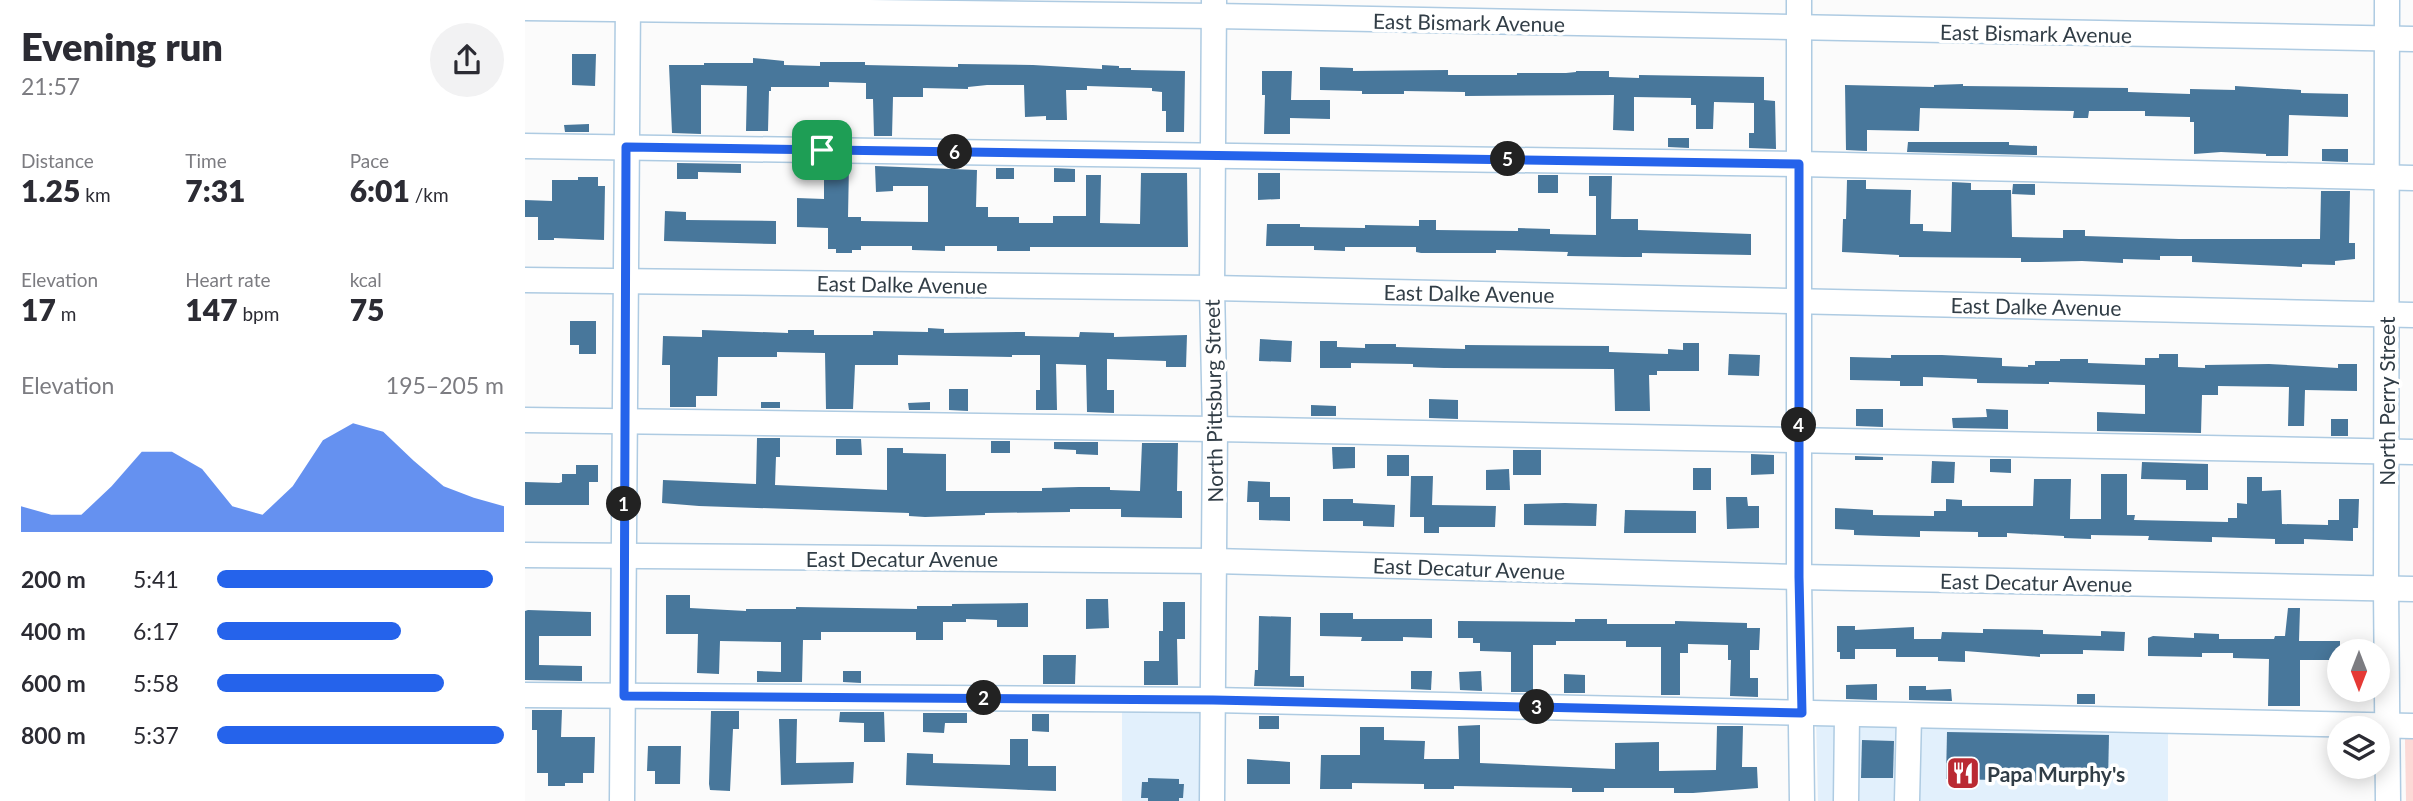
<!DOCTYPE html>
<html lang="en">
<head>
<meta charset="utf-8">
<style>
	:root { --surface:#fff; --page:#f2f2f3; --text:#2b2b33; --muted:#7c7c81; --accent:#2563eb }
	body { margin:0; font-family:Lato,sans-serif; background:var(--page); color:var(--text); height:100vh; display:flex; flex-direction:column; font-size:26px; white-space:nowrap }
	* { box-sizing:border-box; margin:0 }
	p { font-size:23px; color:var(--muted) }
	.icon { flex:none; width:38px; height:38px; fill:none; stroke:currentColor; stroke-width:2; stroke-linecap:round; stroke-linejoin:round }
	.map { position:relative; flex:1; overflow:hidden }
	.sheet { display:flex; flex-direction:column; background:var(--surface); width:525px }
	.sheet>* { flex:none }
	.needle { width:46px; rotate:180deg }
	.buttons { position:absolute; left:1802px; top:639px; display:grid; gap:14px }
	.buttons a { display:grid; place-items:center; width:63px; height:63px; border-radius:50%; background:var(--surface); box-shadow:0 4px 18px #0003; font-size:35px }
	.pin { position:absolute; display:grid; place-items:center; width:60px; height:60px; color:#fff; margin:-30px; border-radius:14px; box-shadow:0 4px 10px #0006 }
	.km { position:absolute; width:35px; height:35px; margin:-18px; border-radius:50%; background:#222; color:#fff; font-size:19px; line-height:35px; text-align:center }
	.round { display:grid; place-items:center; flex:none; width:74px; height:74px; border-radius:37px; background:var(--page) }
	.head { display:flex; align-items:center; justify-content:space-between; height:119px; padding:0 21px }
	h1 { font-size:38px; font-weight:800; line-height:52px }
	.metrics { display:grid; grid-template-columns:repeat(3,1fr); gap:10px; height:119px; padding:7px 21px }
	.metrics div { display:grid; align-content:center }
	.metrics b { font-size:30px; font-weight:800 }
	.metrics small { font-size:19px; font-weight:400 }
	.metrics p { font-size:19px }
	.chart { height:196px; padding:14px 21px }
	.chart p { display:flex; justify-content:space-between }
	.chart svg { width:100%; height:126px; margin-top:7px; fill:var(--accent); opacity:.7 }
	ul { padding:0 21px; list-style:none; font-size:23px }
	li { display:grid; grid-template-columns:112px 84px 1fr; align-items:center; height:52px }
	li i { height:18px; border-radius:9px; background:var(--accent) }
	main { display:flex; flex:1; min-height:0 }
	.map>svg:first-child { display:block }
	.built { fill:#e2f0fc }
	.green { fill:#fcd9d6 }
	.building { fill:#48779b }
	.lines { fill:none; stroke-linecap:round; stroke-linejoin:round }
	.minor-casing { stroke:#aecbe2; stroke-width:27 }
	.minor { stroke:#fff; stroke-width:24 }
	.route-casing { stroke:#fff; stroke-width:14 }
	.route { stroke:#2563eb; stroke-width:9 }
	.labels { text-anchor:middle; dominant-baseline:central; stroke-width:7; stroke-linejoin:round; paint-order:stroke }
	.street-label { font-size:21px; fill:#313d46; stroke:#fff }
	.poi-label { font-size:21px; font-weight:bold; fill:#313d46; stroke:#fff; text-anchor:start }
</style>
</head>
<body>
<main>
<section class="sheet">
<div class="head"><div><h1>Evening run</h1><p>21:57</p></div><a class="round"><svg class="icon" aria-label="share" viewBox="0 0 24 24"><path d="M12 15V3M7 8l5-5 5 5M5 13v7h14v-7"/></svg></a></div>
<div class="metrics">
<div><p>Distance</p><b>1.25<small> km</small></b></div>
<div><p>Time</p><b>7:31</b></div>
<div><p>Pace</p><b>6:01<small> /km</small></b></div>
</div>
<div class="metrics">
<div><p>Elevation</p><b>17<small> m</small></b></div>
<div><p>Heart rate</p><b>147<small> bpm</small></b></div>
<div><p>kcal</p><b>75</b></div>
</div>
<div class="chart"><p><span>Elevation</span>195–205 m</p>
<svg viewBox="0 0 160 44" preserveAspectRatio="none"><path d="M0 44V35L10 38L20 38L30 28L40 16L50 16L60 22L70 35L80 38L90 28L100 12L110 6L120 9L130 19L140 28L150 32L160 35V44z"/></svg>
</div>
<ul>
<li><b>200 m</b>5:41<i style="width:96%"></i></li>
<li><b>400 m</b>6:17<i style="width:64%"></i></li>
<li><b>600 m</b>5:58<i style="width:79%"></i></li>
<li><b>800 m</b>5:37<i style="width:100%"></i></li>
</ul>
</section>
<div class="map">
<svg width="1888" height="801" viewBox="0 0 1888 801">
	<rect width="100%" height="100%" fill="#fbfbfb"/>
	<g class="built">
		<path d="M 597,703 L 678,703 L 676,801 L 597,801 Z"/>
		<path d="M 1291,719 L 1643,726 L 1643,801 L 1293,801 Z"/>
	</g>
	<path class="green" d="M 1884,736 L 1888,736 L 1888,801 L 1881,801 L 1880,739 Z"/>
	<g class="building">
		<path d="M 47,54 L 71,54 L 70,86 L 47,85 Z"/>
		<path d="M 228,58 L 259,61 L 259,65 L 295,66 L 295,62 L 340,62 L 340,65 L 433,67 L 433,64 L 508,65 L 577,69 L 577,65 L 594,66 L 594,68 L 606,68 L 606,70 L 660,71 L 659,132 L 641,132 L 641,111 L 637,111 L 637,92 L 627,91 L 627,88 L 562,86 L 562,90 L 541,90 L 542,120 L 521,120 L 521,116 L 500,117 L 499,85 L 462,85 L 443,87 L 443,89 L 398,88 L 398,97 L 368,97 L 367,136 L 349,136 L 348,99 L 341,99 L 341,83 L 304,82 L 304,87 L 246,87 L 246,91 L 244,91 L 243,131 L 221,131 L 222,86 L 176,85 L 176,134 L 147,133 L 144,65 L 179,65 L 179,63 L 228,63 Z"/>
		<path d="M 795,67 L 828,68 L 828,71 L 923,70 L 923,75 L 992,75 L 992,73 L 1041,73 L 1051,72 L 1051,71 L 1084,71 L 1084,77 L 1114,78 L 1114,75 L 1239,77 L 1239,100 L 1250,101 L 1251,149 L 1224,148 L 1224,133 L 1229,133 L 1229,103 L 1189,102 L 1188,129 L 1171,129 L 1171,105 L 1166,105 L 1166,98 L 1109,97 L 1109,131 L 1088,130 L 1089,95 L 940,96 L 940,92 L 879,91 L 879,94 L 837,94 L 837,91 L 795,90 Z"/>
		<path d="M 737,71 L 767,71 L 766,100 L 805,100 L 805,119 L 765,118 L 765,134 L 739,134 L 740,95 L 737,95 Z"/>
		<path d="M 1438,84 L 1438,86 L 1603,88 L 1603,92 L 1665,94 L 1665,89 L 1710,90 L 1710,86 L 1776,90 L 1776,93 L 1823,94 L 1823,117 L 1764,115 L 1763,156 L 1741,156 L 1741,154 L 1696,152 L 1669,154 L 1669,122 L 1665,122 L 1665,117 L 1620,116 L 1620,111 L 1564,111 L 1563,118 L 1548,118 L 1549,111 L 1395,108 L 1394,131 L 1342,130 L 1342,151 L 1321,150 L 1320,85 L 1409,87 L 1409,85 Z"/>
		<path d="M 64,124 L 64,132 L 40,132 L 39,125 Z"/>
		<path d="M 1143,138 L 1164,138 L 1164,148 L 1143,147 Z"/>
		<path d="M 1383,142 L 1484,142 L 1484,145 L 1512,146 L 1512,155 L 1382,152 Z"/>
		<path d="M 1797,149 L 1823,149 L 1823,162 L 1797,161 Z"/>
		<path d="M 152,163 L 216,164 L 216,173 L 173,172 L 173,179 L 152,179 Z"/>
		<path d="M 299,165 L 324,165 L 323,217 L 336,217 L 336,221 L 403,222 L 403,186 L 368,186 L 368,191 L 351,192 L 350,166 L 452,170 L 451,207 L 463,207 L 463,217 L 494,217 L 494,223 L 528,223 L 528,216 L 561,216 L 561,175 L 576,175 L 575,223 L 615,224 L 616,173 L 662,173 L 663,247 L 505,247 L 505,251 L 472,251 L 472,246 L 420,246 L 420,251 L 387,250 L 387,246 L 336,246 L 336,250 L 327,250 L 327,253 L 311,253 L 311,249 L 303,249 L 303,228 L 272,227 L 272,198 L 299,199 Z"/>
		<rect x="471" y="168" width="18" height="11"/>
		<path d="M 529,168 L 550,169 L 550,182 L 529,182 Z"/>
		<path d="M 733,173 L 755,173 L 755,199 L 733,200 Z"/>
		<rect x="1013" y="175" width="20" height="18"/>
		<path d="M 1064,176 L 1087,176 L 1086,219 L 1113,219 L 1113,230 L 1226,234 L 1226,255 L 1117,253 L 1117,257 L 1099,257 L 1042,256 L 1043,252 L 971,250 L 971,253 L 896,253 L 891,252 L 891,247 L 820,247 L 820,251 L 789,250 L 789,246 L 741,246 L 742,224 L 775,224 L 775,227 L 840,228 L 840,225 L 894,226 L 894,220 L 911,220 L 911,230 L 993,231 L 993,228 L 1025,229 L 1025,234 L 1071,235 L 1071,196 L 1064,196 Z"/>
		<path d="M 53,177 L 73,177 L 73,186 L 80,186 L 79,240 L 29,238 L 29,240 L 13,240 L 13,217 L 0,217 L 0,200 L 27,201 L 27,180 L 53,180 Z"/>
		<path d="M 1322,180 L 1341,180 L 1341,189 L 1386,190 L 1385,224 L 1398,224 L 1398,231 L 1426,232 L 1427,182 L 1446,183 L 1446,190 L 1486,190 L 1487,237 L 1538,238 L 1538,230 L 1560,230 L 1560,236 L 1654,239 L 1795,239 L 1796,191 L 1825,191 L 1824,243 L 1830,243 L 1830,259 L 1810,261 L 1810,265 L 1777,264 L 1777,267 L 1667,262 L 1667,256 L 1635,256 L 1635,260 L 1598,259 L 1598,263 L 1557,261 L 1514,262 L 1496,262 L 1496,258 L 1374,257 L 1374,255 L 1317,252 L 1318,219 L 1321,219 Z"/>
		<path d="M 1488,184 L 1510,184 L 1510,195 L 1487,194 Z"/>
		<path d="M 140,211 L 161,212 L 161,220 L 251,221 L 251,244 L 139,241 Z"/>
		<path d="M 45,321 L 71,321 L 71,354 L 54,354 L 54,345 L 45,345 Z"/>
		<path d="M 403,328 L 419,329 L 419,333 L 500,332 L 500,336 L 554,337 L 555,332 L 589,333 L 589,337 L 662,335 L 661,367 L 641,367 L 641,361 L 582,359 L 582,390 L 589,390 L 589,413 L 562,412 L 561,365 L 531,364 L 532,410 L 511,410 L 511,390 L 515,390 L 515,355 L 487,355 L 487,357 L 373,355 L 373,365 L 330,365 L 328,409 L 301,409 L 300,353 L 252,352 L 252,357 L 193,357 L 192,396 L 171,396 L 171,407 L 145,407 L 145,365 L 137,365 L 138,336 L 177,337 L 177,330 L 263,333 L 263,330 L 289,330 L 289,335 L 348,335 L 348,331 L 403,332 Z"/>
		<path d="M 735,339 L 767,341 L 766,362 L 734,361 Z"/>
		<path d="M 795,341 L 812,341 L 812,347 L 840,348 L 840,344 L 871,344 L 871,347 L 940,349 L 940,345 L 1084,346 L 1084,352 L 1143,354 L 1143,349 L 1158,350 L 1158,343 L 1174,343 L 1174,371 L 1132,371 L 1132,375 L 1124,375 L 1125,411 L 1090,411 L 1089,369 L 919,368 L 888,367 L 888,364 L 826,363 L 826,368 L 795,368 Z"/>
		<path d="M 1204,354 L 1235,355 L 1234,376 L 1203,375 Z"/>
		<path d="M 1634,354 L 1653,354 L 1653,367 L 1680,368 L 1680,365 L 1744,364 L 1813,368 L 1813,364 L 1832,364 L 1832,391 L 1780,390 L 1779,426 L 1763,426 L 1764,387 L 1693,386 L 1693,395 L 1677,395 L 1676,433 L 1572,431 L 1572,412 L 1620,414 L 1620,385 L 1524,382 L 1524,384 L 1452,383 L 1452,379 L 1398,377 L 1398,386 L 1375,386 L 1375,381 L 1325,380 L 1325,357 L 1366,358 L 1366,355 L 1417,355 L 1477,358 L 1477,366 L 1503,367 L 1503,365 L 1510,365 L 1510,361 L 1535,361 L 1535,359 L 1563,359 L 1563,363 L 1620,365 L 1620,358 L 1634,358 Z"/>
		<path d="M 424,389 L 443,389 L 443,411 L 424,410 Z"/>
		<path d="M 904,399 L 933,400 L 933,419 L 904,418 Z"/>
		<rect x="236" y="402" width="19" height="6"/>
		<path d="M 405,402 L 405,410 L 384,410 L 383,403 Z"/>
		<path d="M 786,405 L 811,406 L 811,416 L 786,416 Z"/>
		<path d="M 1331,409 L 1358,409 L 1358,427 L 1331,426 Z"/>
		<path d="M 1461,409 L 1483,410 L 1483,429 L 1428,428 L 1427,418 L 1462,417 Z"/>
		<rect x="1806" y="419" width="17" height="17"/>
		<path d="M 232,438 L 255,438 L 255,457 L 251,457 L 250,485 L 362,490 L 362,448 L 378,448 L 378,453 L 421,454 L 421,491 L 517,491 L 517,488 L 554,487 L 585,487 L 585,490 L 615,491 L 617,443 L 653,443 L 652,491 L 657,491 L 657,518 L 596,517 L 596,509 L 545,509 L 545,512 L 460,513 L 460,515 L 400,517 L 384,516 L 384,513 L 174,506 L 137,503 L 138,480 L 231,484 Z"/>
		<path d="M 311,439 L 336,439 L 337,455 L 311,455 Z"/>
		<rect x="466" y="441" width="19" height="12"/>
		<path d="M 529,442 L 573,442 L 573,455 L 551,454 L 551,450 L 529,449 Z"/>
		<path d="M 807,447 L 830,447 L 830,468 L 808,469 Z"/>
		<rect x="988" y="450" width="28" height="25"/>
		<path d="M 1226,454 L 1249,455 L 1249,474 L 1226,475 Z"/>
		<rect x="862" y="455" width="22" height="21"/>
		<path d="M 1330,456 L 1358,457 L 1358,460 L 1330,460 Z"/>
		<path d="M 1465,459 L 1486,459 L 1486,473 L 1465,472 Z"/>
		<path d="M 1407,461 L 1430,462 L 1429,483 L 1406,483 Z"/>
		<path d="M 1617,462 L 1683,464 L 1683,490 L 1661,490 L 1661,480 L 1616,479 Z"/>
		<path d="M 51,465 L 73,465 L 73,482 L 64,482 L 64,505 L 0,505 L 0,482 L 34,483 L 37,482 L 37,474 L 51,474 Z"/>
		<rect x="1168" y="468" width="18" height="22"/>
		<path d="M 984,469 L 985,490 L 961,490 L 961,470 Z"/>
		<path d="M 1576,474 L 1602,474 L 1602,515 L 1610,515 L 1609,520 L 1703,522 L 1703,518 L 1712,518 L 1712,503 L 1722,504 L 1722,477 L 1737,477 L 1737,491 L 1756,490 L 1757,524 L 1803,525 L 1803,520 L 1814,520 L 1814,499 L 1834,499 L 1833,528 L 1828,528 L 1828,541 L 1779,539 L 1779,544 L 1750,544 L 1750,539 L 1687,537 L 1687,542 L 1651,541 L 1623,540 L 1624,536 L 1566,535 L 1566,539 L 1539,538 L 1539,536 L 1482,533 L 1482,537 L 1453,537 L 1453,532 L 1395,531 L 1395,537 L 1359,536 L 1329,535 L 1329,530 L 1310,529 L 1310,508 L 1348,510 L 1348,515 L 1409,516 L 1409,511 L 1421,511 L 1421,499 L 1437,500 L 1437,506 L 1508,506 L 1509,479 L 1546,479 L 1545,519 L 1576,519 Z"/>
		<path d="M 886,476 L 908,476 L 907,505 L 971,506 L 970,527 L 914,527 L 914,533 L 899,533 L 899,517 L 885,517 Z"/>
		<path d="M 723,481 L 745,482 L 745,497 L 765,497 L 765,521 L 734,520 L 734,502 L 722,502 Z"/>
		<path d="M 1201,497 L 1222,497 L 1223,506 L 1234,506 L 1234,528 L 1202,529 Z"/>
		<path d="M 798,499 L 828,499 L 828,503 L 870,505 L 869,527 L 838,526 L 838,521 L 798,521 Z"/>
		<path d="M 1040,503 L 1072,504 L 1071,526 L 999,525 L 999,504 Z"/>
		<path d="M 1100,510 L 1171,511 L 1171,533 L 1099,533 Z"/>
		<path d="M 141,595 L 165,595 L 165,608 L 221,611 L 221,609 L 271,609 L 271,607 L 392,609 L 392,606 L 427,606 L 427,604 L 503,603 L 503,627 L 472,627 L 472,620 L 441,619 L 441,622 L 418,622 L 418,640 L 391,640 L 391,632 L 296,632 L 296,640 L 278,640 L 277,682 L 232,682 L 232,671 L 256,672 L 256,642 L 195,641 L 194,674 L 172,673 L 173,634 L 141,634 Z"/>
		<path d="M 561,599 L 583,599 L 584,628 L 561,629 Z"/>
		<path d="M 638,602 L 660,602 L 660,639 L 652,639 L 653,685 L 619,685 L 619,661 L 634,661 L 634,631 L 638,631 Z"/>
		<path d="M 1763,608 L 1775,608 L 1774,641 L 1815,641 L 1815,660 L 1775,660 L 1775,706 L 1743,706 L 1744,659 L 1708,658 L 1708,653 L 1677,653 L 1677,657 L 1623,656 L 1623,638 L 1628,636 L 1669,638 L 1669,633 L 1694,634 L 1694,639 L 1749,639 L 1750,636 L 1760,636 Z"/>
		<path d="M 3,610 L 66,612 L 66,636 L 14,636 L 14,665 L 57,666 L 57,681 L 0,680 L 0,611 Z"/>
		<path d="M 795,613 L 828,613 L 828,619 L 907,619 L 907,638 L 878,637 L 878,641 L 836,641 L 837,637 L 795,636 Z"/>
		<path d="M 734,616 L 766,617 L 765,676 L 779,676 L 779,687 L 729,686 L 730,670 L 733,670 Z"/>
		<path d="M 1050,619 L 1082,619 L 1082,624 L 1150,624 L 1150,621 L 1222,623 L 1222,628 L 1235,628 L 1234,650 L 1225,650 L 1225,678 L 1233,678 L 1233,697 L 1205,696 L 1206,660 L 1203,660 L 1203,645 L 1163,644 L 1163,653 L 1155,653 L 1155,695 L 1136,695 L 1136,647 L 1101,647 L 1101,641 L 1031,641 L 1031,645 L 1008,645 L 1008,692 L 986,692 L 986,652 L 955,651 L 955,643 L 948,643 L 948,638 L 933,638 L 933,621 L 1050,622 Z"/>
		<path d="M 1312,626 L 1330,626 L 1330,630 L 1389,627 L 1389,639 L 1416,639 L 1417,632 L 1458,633 L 1458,629 L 1518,630 L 1518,634 L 1576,636 L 1576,631 L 1600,632 L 1599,651 L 1558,650 L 1558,654 L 1515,654 L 1515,657 L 1440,651 L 1440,662 L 1413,661 L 1413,657 L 1371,657 L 1371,649 L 1330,649 L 1330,659 L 1315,659 L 1315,652 L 1312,652 Z"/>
		<path d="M 518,655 L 551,655 L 550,684 L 518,684 Z"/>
		<path d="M 318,671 L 336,671 L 336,683 L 318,682 Z"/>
		<path d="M 886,671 L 907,671 L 906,690 L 886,689 Z"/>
		<path d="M 956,671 L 957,691 L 935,690 L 934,672 Z"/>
		<path d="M 1039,674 L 1060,675 L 1060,693 L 1039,693 Z"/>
		<path d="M 1352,684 L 1352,700 L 1321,699 L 1321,685 Z"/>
		<path d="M 1384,686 L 1401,686 L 1401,690 L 1426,689 L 1427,701 L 1384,700 Z"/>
		<rect x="1552" y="694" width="18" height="10"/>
		<path d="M 7,710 L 37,710 L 36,737 L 70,737 L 69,773 L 58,773 L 58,783 L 40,783 L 40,786 L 23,786 L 23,773 L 12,773 L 12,730 L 7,730 Z"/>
		<path d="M 186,711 L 214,711 L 214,729 L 208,729 L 205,791 L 185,790 L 184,784 Z"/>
		<path d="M 315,712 L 359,712 L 360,742 L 339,742 L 339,723 L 314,722 Z"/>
		<path d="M 398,713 L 442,713 L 442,723 L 420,723 L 419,733 L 398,732 Z"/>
		<path d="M 507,714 L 524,714 L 524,732 L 507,731 Z"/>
		<rect x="734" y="716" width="20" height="13"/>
		<path d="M 254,719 L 272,719 L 271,763 L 329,762 L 328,783 L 256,785 Z"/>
		<path d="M 955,725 L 955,763 L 1090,769 L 1090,743 L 1134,742 L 1134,771 L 1191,770 L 1192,726 L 1218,726 L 1217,767 L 1232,767 L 1233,788 L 1168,793 L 1149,793 L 1149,788 L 1079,788 L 1079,792 L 1047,792 L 1047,788 L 929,786 L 929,789 L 899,789 L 899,784 L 827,783 L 827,789 L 795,789 L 796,755 L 835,755 L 835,727 L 859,727 L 859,740 L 900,741 L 899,759 L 934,759 L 933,726 Z"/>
		<path d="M 1422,732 L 1584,735 L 1583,782 L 1421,779 Z"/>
		<path d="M 485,739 L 503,739 L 503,766 L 531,766 L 531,791 L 381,785 L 382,753 L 408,754 L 408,763 L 485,765 Z"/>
		<path d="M 1337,740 L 1369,741 L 1368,778 L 1336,778 Z"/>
		<path d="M 123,746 L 156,746 L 155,784 L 130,784 L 130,771 L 122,771 Z"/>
		<path d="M 722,759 L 765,762 L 765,784 L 722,784 Z"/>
		<path d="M 623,778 L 654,779 L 654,784 L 659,784 L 658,798 L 654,798 L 654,801 L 623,801 L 623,798 L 616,798 L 617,782 L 623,782 Z"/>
	</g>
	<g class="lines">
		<g class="minor-casing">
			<g id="minor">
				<path d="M 1274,0 L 1274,577 L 1277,801"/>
				<path d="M 1862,0 L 1861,589 L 1863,801"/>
				<path d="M 0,8 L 689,16 L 1888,39"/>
				<path d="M 0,146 L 1274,164 L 1888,178"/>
				<path d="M 0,280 L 687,288 L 1888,315"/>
				<path d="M 0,420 L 690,429 L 1888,452"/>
				<path d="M 0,555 L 689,561 L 1274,577 L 1888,589"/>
				<path d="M 0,695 L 688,700 L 1888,726"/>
				<path d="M 97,801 L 103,0"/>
				<path d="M 687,801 L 690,429 L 687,288 L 689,1"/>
				<path d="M 1321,801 L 1322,715"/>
				<path d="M 1382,801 L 1384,716"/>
			</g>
		</g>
		<use href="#minor" class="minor"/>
	</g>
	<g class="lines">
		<g class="route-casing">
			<path id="route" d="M 101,147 L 1274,164 L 1274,577 L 1277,713 L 688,700 L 99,696 Z"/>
		</g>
		<use href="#route" class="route"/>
	</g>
	<defs>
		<g id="restaurant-square" transform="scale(1.75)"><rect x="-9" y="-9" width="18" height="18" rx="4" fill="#ba2a32" stroke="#fff"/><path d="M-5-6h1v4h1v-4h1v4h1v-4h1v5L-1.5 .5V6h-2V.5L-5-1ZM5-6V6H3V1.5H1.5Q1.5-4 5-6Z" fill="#fff"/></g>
	</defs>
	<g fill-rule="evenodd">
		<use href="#restaurant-square" x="1438" y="773"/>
	</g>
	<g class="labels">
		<g class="street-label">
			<text transform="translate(944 22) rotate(1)">East Bismark Avenue</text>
			<text transform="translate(1511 33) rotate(1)">East Bismark Avenue</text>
			<text transform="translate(377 284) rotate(1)">East Dalke Avenue</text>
			<text transform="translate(944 293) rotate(1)">East Dalke Avenue</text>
			<text transform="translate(1511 306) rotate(1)">East Dalke Avenue</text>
			<text transform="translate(688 401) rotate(-91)">North Pittsburg Street</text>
			<text transform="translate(1861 401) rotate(-90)">North Perry Street</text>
			<text x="377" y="558">East Decatur Avenue</text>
			<text transform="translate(944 568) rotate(2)">East Decatur Avenue</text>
			<text transform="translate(1511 582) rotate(1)">East Decatur Avenue</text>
		</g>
		<g class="poi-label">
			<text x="1462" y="773">Papa Murphy's</text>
		</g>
	</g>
</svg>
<div class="buttons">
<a><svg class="needle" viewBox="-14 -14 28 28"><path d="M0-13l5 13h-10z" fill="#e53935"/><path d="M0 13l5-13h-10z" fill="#7c7c81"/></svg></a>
<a><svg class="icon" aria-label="layers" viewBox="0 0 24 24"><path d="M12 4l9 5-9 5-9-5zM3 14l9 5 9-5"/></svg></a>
</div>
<div class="pin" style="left:297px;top:150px;background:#1e9e55"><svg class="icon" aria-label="arrive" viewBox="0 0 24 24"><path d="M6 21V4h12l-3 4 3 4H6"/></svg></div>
<b class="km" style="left:99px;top:504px">1</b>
<b class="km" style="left:459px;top:698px">2</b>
<b class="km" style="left:1012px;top:707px">3</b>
<b class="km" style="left:1274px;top:425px">4</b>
<b class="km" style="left:983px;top:159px">5</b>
<b class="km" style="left:430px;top:152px">6</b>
</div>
</main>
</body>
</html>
